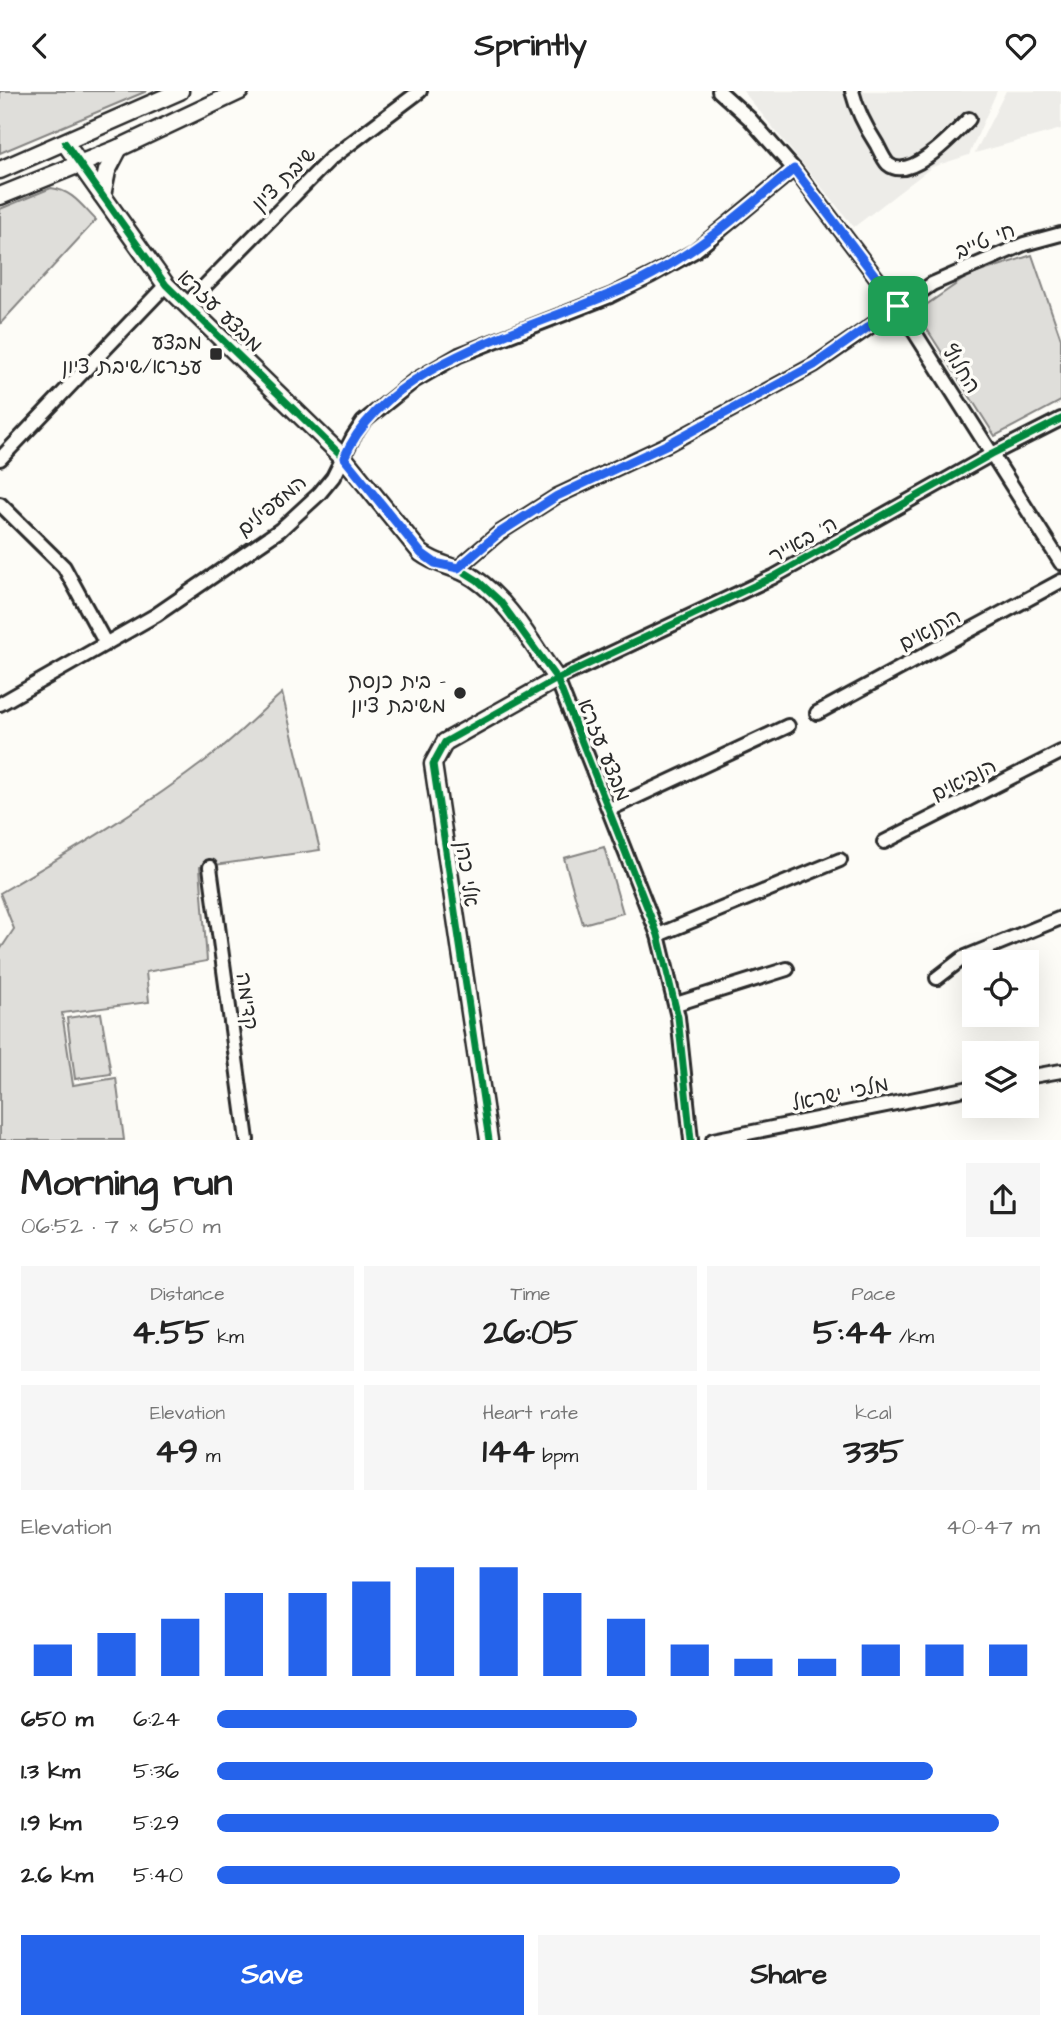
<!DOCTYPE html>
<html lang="en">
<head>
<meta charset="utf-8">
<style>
	:root { --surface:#fff; --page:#f6f6f6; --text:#222; --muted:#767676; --accent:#2563eb }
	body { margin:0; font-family:"Architects Daughter","Playpen Sans Hebrew",sans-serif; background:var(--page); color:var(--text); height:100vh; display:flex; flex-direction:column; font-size:26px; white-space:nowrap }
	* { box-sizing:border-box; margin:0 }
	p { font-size:23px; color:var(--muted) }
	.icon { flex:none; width:38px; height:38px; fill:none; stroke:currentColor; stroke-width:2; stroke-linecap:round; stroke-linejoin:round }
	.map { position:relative; height:1049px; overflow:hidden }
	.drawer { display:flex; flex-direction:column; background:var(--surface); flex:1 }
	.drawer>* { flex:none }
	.fabs { position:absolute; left:962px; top:859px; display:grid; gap:14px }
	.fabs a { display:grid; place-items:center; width:77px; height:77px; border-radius:0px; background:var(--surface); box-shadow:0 7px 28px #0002; font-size:35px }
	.pin { position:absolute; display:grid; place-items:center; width:60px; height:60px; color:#fff; margin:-30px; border-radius:14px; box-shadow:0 4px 10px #0006 }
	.round { display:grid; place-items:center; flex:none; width:74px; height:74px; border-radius:0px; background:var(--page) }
	.head { display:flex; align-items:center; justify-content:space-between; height:119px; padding:0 21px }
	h1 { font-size:38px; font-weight:800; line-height:52px }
	.metrics { display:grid; grid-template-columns:repeat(3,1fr); gap:10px; height:119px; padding:7px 21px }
	.metrics div { display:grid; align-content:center; border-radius:0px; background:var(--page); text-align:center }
	.metrics b { font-size:35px; font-weight:800 }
	.metrics small { font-size:19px; font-weight:400 }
	.metrics p { font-size:19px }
	.chart { height:196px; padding:14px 21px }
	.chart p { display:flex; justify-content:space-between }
	.chart svg { width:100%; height:126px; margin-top:7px; stroke:var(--accent); stroke-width:6 }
	.button { display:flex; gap:14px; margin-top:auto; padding:14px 21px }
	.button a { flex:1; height:80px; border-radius:0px; background:var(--accent); color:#fff; font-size:28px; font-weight:800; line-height:80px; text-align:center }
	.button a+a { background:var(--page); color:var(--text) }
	ul { padding:0 21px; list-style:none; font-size:23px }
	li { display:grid; grid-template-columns:112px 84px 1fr; align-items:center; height:52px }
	li i { height:18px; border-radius:9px; background:var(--accent) }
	header { display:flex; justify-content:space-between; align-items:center; height:91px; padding:0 21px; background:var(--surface); font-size:32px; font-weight:800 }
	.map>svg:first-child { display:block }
	.built { fill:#edece8 }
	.green { fill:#dfdeda; stroke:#858482; stroke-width:2 }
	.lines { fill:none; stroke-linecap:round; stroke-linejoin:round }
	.minor-casing { stroke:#2b2b2b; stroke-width:18 }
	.tertiary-casing { stroke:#2b2b2b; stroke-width:21 }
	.minor { stroke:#fdfcf7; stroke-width:12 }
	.tertiary { stroke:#fdfcf7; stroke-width:16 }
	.cycleway-casing { stroke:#fdfcf7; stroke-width:11 }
	.cycleway { stroke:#00873e; stroke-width:7 }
	.route-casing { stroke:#fff; stroke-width:14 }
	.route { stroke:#2563eb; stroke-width:9 }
	.poi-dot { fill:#2b2b2b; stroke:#fdfcf7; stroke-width:2.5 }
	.labels { text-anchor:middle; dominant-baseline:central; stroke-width:7; stroke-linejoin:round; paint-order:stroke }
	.street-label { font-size:21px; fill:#2b2b2b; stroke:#fdfcf7 }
	.poi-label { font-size:21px; fill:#2b2b2b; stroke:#fdfcf7; text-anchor:end }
</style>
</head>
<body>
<header><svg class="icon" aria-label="back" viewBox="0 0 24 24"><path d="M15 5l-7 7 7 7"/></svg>Sprintly<svg class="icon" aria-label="heart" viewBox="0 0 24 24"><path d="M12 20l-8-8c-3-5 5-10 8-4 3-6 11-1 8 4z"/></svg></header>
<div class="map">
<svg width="1061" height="1049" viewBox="0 0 1061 1049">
	<rect width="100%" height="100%" fill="#fdfcf7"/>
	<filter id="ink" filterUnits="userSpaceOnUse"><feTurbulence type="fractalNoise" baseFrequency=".0143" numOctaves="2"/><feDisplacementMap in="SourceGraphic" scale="14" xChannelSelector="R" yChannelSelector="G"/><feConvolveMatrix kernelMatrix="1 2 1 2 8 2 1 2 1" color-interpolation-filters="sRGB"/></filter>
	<g filter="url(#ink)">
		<g class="built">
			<path d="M 743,0 L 997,0 L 969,64 L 932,76 L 854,136 Z"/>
			<path d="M 1006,0 L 1061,0 L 1061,38 L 975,62 Z"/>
		</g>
		<g class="green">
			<path d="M 0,0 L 147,0 L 0,62 Z"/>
			<path d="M 51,97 C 72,99 82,115 96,129 L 0,233 L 0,118 Z"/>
			<path d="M 1032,164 L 1061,248 L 1061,310 L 995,345 L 916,221 L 968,185 Z"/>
			<path d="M 282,602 L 320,759 L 200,776 L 207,870 L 146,881 L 149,911 L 62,922 L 73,994 L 116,987 L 124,1049 L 0,1049 L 0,859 L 14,838 L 0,802 C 72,760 144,717 210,666 C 235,647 258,623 282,602 Z"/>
			<path d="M 604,756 L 623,822 L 583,833 L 564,767 Z"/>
			<path d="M 101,922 L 111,983 L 75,988 L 67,927 Z"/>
		</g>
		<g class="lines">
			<g class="minor-casing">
				<g id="minor">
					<path d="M 719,0 L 749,27 L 794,78 L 898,215 L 1061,472"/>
					<path d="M 852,0 C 857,20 866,37 877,54 C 880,60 884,69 888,73 C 910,92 955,42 969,28"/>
					<path d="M 186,214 L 330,68 L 420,0"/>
					<path d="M 0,368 L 166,194"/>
					<path d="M 0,413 L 64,476 L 106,553"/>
					<path d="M 458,477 L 499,442 L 557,405 L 668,353 L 814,274 L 932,193 L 1024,153 L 1061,143"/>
					<path d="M 0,613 L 156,524 L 280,439 L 319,403 L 333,386 L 353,346 L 363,331 L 414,290 L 459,264 L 610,205 L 652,184 L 695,160 L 794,78"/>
					<path d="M 817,622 L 1061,490"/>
					<path d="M 610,718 L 788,635"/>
					<path d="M 884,751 L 1061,661"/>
					<path d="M 210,776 L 247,1049"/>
					<path d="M 658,844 L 840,769"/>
					<path d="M 937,887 L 963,867 L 1061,827"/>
					<path d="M 676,913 L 787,878"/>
					<path d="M 1027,986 L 1061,980"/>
					<path d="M 691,1049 L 678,926 L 658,844 L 557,588 L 773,486 L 992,363 L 1061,328"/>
					<path d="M 713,1049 L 975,996"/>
				</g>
			</g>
			<g class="tertiary-casing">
				<g id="tertiary">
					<path d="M 65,52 L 166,194 L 344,367 L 421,462 C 440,476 455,474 474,487 C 510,511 532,554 557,588 L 445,651 L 433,673 L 489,1049"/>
					<path d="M 0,79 L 180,0"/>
					<path d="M 102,104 L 107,80 L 119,57"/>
					<path d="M 0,105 L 119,57 L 240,0"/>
				</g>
			</g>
			<use href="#minor" class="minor"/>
			<use href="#tertiary" class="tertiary"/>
			<g class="cycleway-casing">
				<g id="cycleway">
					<path d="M 65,52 L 166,194 L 344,367 L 421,462 L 435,472 L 458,477 L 477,489 L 500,510 L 557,588 L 658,844 L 678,926 L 691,1049"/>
					<path d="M 489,1049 L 433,673 L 445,651 L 557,588 L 773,486 L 992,363 L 1061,328"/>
				</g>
			</g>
			<use href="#cycleway" class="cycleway"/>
		</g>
	</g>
	<g class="lines" filter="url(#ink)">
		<g class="route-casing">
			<path id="route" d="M 794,78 L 898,215 L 814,274 L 668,353 L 557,405 L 499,442 L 458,477 L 435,472 L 421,462 L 344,367 C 389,261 560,234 653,183 C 705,155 749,115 794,78 Z"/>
		</g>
		<use href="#route" class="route"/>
	</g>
	<g class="poi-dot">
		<rect x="209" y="256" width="14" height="14" rx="3.5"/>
		<circle cx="460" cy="602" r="7"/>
	</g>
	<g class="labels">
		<g class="street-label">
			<text transform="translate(284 88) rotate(-45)">שיבת ציון</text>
			<text transform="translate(985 150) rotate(-22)">חי טייב</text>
			<text transform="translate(220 220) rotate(44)">מבצע עזרא</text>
			<text transform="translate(961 278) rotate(58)">החלוץ</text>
			<text transform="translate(272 415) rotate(-40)">המעפילים</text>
			<text transform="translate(803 449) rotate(-29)">ה' באייר</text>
			<text transform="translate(930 539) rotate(-28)">התנאים</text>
			<text transform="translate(604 659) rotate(68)">מבצע עזרא</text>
			<text transform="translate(964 689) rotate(-27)">הנביאים</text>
			<text transform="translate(467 783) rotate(82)">אלי כהן</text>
			<text transform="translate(247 910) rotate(82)">קדימה</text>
			<text transform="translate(840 1003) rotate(-12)">מלכי ישראל</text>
		</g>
		<g class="poi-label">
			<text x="202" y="251">מבצע<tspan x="202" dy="24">עזרא/שיבת ציון</tspan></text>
			<text x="446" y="590">בית כנסת -<tspan x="446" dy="24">משיבת ציון</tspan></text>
		</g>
	</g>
</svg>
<div class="fabs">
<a><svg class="icon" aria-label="locate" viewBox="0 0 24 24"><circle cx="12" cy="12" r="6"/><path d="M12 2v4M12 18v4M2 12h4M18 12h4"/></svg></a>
<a><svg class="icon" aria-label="layers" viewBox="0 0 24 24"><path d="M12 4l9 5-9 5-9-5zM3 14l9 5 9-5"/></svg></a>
</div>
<div class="pin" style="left:898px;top:215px;background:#1e9e55"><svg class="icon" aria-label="arrive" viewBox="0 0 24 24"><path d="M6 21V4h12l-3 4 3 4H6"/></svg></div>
</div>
<section class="drawer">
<div class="head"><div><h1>Morning run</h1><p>06:52 · 7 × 650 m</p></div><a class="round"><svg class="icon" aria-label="share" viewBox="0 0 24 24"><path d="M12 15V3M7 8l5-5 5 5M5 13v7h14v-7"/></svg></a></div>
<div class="metrics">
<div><p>Distance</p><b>4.55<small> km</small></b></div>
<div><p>Time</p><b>26:05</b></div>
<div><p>Pace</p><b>5:44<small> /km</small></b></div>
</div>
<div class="metrics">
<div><p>Elevation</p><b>49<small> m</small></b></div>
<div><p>Heart rate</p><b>144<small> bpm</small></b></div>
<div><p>kcal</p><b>335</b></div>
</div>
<div class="chart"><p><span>Elevation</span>40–47 m</p>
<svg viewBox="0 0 160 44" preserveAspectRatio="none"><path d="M5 44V33M15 44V29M25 44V24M35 44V15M45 44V15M55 44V11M65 44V6M75 44V6M85 44V15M95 44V24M105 44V33M115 44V38M125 44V38M135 44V33M145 44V33M155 44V33"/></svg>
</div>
<ul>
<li><b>650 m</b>6:24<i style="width:51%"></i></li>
<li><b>1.3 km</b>5:36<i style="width:87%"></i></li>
<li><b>1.9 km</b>5:29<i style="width:95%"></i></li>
<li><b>2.6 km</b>5:40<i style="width:83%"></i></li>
</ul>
<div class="button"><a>Save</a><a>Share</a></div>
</section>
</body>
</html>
